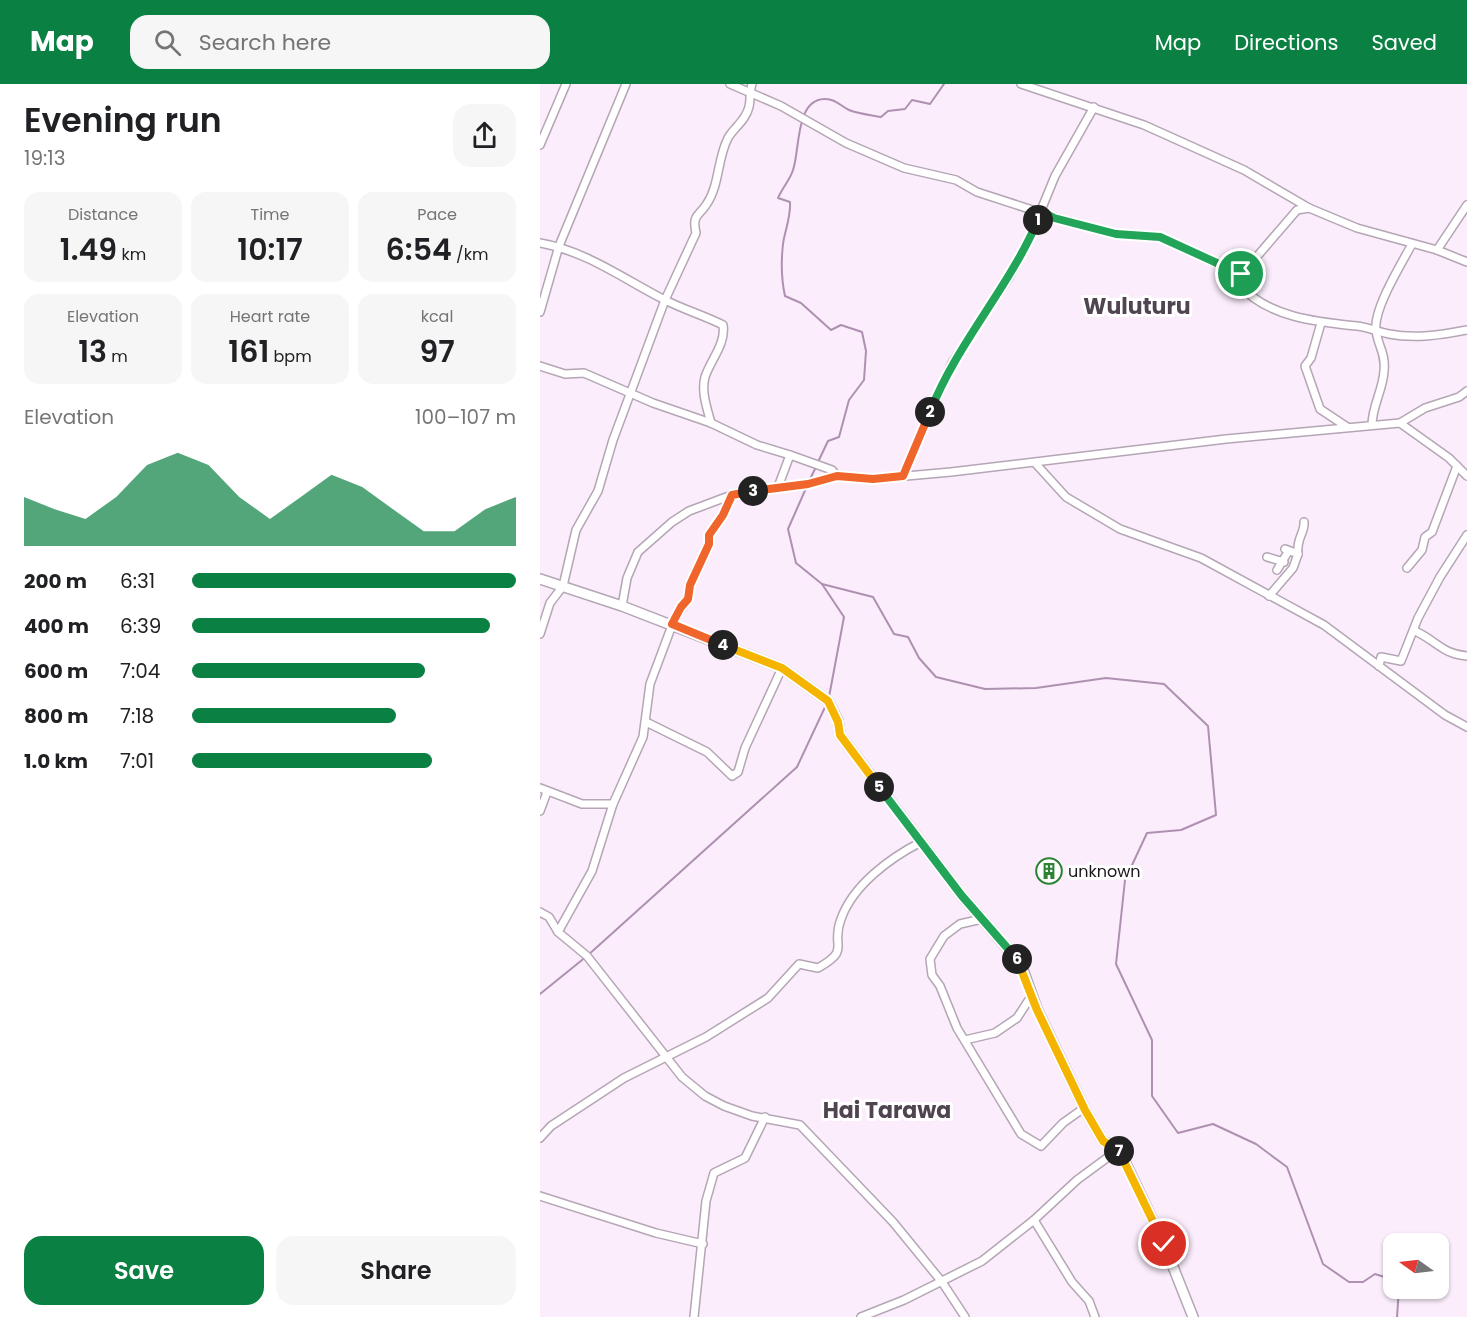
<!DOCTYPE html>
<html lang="en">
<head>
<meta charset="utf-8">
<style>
	:root { --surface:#fff; --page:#f6f6f6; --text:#202124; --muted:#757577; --accent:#0b8043 }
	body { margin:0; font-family:Poppins,sans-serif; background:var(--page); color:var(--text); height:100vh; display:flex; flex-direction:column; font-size:22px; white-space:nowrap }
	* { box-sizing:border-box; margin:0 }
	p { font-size:20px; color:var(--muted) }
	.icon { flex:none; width:33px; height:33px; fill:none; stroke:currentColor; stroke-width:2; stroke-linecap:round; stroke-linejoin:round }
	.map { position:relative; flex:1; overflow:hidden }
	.drawer { display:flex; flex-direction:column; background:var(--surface); width:540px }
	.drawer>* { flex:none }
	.needle { width:39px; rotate:284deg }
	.buttons { position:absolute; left:843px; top:1149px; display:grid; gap:12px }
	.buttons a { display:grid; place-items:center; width:66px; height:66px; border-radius:12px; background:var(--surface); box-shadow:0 2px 4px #0004; font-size:30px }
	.pin { position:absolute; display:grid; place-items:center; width:51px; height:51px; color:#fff; margin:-26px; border:3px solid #fff; border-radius:50%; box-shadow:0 2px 6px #0007 }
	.km { position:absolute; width:30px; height:30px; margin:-15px; border-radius:50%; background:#222; color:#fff; font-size:16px; line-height:30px; text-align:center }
	.round { display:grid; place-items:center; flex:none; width:63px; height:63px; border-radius:18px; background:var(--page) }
	.head { display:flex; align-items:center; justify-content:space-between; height:102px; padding:0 24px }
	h1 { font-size:33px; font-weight:600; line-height:45px }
	.metrics { display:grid; grid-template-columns:repeat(3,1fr); gap:9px; height:102px; padding:6px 24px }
	.metrics div { display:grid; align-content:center; border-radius:15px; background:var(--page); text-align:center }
	.metrics b { font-size:30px; font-weight:600 }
	.metrics small { font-size:16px; font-weight:400 }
	.metrics p { font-size:16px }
	.chart { height:168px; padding:12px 24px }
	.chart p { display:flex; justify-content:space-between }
	.chart svg { width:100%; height:108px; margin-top:6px; fill:var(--accent); opacity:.7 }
	.action { display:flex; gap:12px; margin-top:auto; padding:12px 24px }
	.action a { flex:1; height:69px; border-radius:18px; background:var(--accent); color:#fff; font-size:24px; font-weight:600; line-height:69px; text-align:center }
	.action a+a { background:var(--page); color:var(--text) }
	ul { padding:0 24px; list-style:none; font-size:20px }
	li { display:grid; grid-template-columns:96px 72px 1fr; align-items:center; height:45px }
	li i { height:15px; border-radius:8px; background:var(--accent) }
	header { display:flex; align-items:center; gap:36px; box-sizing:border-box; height:84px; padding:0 30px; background:var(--accent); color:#fff }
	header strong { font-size:28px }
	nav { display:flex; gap:33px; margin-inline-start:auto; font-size:21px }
	.search { width:420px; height:54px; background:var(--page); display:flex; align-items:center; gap:15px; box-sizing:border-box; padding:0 21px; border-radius:18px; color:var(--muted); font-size:22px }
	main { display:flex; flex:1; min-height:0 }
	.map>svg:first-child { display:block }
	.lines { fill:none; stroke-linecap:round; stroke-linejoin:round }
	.stream { stroke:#ae90b0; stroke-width:2 }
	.minor-casing { stroke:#b4a6b4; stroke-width:10 }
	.tertiary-casing { stroke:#b4a6b4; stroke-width:12 }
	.minor { stroke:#fff; stroke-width:7 }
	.tertiary { stroke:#fff; stroke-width:9 }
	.split-1-casing { stroke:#fff; stroke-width:12 }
	.split-2-casing { stroke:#fff; stroke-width:12 }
	.split-3-casing { stroke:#fff; stroke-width:12 }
	.split-4-casing { stroke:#fff; stroke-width:12 }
	.split-5-casing { stroke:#fff; stroke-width:12 }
	.split-6-casing { stroke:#fff; stroke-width:12 }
	.split-7-casing { stroke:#fff; stroke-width:12 }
	.split-8-casing { stroke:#fff; stroke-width:12 }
	.split-1 { stroke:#22a559; stroke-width:8 }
	.split-2 { stroke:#22a559; stroke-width:8 }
	.split-3 { stroke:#f0652b; stroke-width:8 }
	.split-4 { stroke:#f0652b; stroke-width:8 }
	.split-5 { stroke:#f5b400; stroke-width:8 }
	.split-6 { stroke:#22a559; stroke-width:8 }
	.split-7 { stroke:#f5b400; stroke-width:8 }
	.split-8 { stroke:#f5b400; stroke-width:8 }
	.labels { text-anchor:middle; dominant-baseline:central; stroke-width:6; stroke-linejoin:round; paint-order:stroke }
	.poi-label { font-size:16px; fill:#1b161b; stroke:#fff; text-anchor:start }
	.district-label { font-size:22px; font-weight:bold; fill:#4f4450; stroke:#fff }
</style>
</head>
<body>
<header>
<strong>Map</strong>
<div class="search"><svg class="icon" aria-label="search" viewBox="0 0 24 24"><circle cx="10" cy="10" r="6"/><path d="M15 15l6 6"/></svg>Search here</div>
<nav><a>Map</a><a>Directions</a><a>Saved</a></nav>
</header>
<main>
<section class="drawer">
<div class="head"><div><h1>Evening run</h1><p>19:13</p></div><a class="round"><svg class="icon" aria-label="share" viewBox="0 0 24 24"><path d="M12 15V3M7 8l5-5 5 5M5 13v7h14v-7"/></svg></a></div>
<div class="metrics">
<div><p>Distance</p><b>1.49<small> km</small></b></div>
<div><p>Time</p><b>10:17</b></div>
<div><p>Pace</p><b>6:54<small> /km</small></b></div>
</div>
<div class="metrics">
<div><p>Elevation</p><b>13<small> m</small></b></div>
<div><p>Heart rate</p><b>161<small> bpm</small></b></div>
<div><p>kcal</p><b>97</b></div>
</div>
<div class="chart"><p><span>Elevation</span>100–107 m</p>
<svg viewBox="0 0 160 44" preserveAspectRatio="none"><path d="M0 44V24L10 29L20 33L30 24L40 11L50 6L60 11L70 24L80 33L90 24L100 15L110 20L120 29L130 38L140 38L150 29L160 24V44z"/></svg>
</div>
<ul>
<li><b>200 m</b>6:31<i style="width:100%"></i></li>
<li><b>400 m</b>6:39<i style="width:92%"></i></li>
<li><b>600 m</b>7:04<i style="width:72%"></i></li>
<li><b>800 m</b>7:18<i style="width:63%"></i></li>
<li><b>1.0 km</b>7:01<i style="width:74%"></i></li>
</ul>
<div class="action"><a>Save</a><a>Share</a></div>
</section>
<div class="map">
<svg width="927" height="1233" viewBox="0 0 927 1233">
	<rect width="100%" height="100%" fill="#fbedfc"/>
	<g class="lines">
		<g class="stream">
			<path d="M 278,378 L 288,357 L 299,353 L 309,316 L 324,296 L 326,267 L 322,248 L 301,241 L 291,246 L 261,219 L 245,212 C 241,194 241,178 243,160 C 245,146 251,133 250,118 L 238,114 C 242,104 250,96 253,86 C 260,67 255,16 284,15 C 294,14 301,22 309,26 C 319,30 331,31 341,33 L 348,27 L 365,25 L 372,16 L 390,20 L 404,0"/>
			<path d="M 269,397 L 276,383"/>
			<path d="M 267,402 L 248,445 L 256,479 L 282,500 L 304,533 L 289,613"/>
			<path d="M 282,500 L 333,513 L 354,550 L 368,553 L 379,574 L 396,593 L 445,605 L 496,604 L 566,594 L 624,600 L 668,642 L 676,731 L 641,746 L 607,749 L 585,796 L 576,880 L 612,956 L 612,1012 L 638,1049 L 673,1040 L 716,1060 L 747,1083 L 783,1180 L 809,1198 L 823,1198 L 835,1190 L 854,1196"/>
			<path d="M 0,910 L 47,872 L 257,683 L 286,621"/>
			<path d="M 857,1233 L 859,1204"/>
		</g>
		<g class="minor-casing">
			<g id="minor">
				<path d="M 190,0 L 241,22 L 306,59 L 364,84 L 416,96 L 437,108 L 514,133 L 576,150 L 619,153 L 701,191 L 699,200 C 726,233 777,238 817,242 C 828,243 838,248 849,250 C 875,255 901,251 927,246"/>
				<path d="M 481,0 L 604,41 L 704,86 L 769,124 L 817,144 L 897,166 L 927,178"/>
				<path d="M 0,61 L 26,0"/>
				<path d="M 0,159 C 46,167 82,194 123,215 C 142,225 163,231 183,241 C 186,260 171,275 165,293 C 161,308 167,324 171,339"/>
				<path d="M 897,166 L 927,121"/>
				<path d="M 701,191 L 757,126 L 769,124"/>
				<path d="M 0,228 L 19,162 L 86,0"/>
				<path d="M 781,239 L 771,274 L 765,282 L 780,325 L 807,343"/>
				<path d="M 0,282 L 25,290 L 44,289 L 113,319 L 171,339 L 217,361 L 250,371 L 238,403"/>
				<path d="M 860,339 L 885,324 L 919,313 L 927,307"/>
				<path d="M 832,341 C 832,322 843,306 844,287 C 846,269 837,260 836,246 C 833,225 862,179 872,160"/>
				<path d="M 250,371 L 292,386 L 297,392"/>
				<path d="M 496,380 L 526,413 L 580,445 L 661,474 L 784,541 L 905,631 L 927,643"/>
				<path d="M 363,392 L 412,279 L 470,192 L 488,158 L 515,92 L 554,23"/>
				<path d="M 758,470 C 756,454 765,449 764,438"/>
				<path d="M 727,473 L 744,478"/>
				<path d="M 867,484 L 882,466 L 885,453 L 892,448 L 917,382"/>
				<path d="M 737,486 L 748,468"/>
				<path d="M 729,512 L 753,484 L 758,470 L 745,465"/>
				<path d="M 82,522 L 87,494 L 98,468 L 132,438 L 149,427 L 197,409 L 268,400 L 297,392 L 333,395 L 411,388 L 686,355 L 860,339 L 909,374 L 927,392"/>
				<path d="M 875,547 C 897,557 902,570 927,572"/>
				<path d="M 0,550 L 10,519 L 23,502 L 36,446 L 58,407 L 73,356 L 125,216 L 156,149 C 152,131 158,133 166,121 C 180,101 177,75 188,54 C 194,43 205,38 209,23 C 211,15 209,8 212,0"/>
				<path d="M 839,582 L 841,573 L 861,577 L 878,534 L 900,493 L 927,451"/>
				<path d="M 106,638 L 167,668 L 192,692 L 198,688 L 205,664 L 242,584"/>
				<path d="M 0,704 L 42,720 L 73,720"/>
				<path d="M 0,727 L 7,708"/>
				<path d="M 0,828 L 9,833 L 18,848 L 47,872 L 142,993 L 165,1012 L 184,1022 L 212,1032 L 260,1041 L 353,1138 L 402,1198 L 425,1233"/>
				<path d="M 442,835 L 420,840 L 404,852 L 390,875 L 392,891 L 400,902 L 417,944 L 481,1050 L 501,1062 L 523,1039 L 544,1024"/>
				<path d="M 18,848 L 52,787 L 73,720 L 103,653 L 110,600 L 134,536 L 148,515 L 150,501 L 169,460 L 169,451 L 183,431 L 192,411"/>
				<path d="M 425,956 L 455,949 L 477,934 L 492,911"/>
				<path d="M 0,1054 L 11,1042 L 84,994 L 166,953 L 228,914 L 259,880 L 278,884 C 312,865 290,863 301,835 C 313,801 350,774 381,758"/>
				<path d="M 0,1112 L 116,1149 L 163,1160"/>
				<path d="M 494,1136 L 532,1198 L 549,1217 L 555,1233"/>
				<path d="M 154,1233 L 166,1117 L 174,1089 L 205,1074 L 225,1033"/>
				<path d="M 321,1233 L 364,1216 L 442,1177 L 494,1136 L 537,1096 L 579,1065"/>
			</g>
		</g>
		<g class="tertiary-casing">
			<path id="tertiary" d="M 0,495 L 82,522 L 242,584 L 288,617 L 298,637 L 300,651 L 422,812 L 481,880 L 497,925 L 545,1026 L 563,1057 L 579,1065 L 624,1160 L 653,1233"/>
		</g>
		<use href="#minor" class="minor"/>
		<use href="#tertiary" class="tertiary"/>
	</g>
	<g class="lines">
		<g class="split-1-casing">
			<path id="split-1" d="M 498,136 L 501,127 L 514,134 L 576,150 L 620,153 L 701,190"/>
		</g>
		<g class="split-2-casing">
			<path id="split-2" d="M 390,328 C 417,259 469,204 498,136"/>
		</g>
		<g class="split-3-casing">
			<path id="split-3" d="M 213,407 L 268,400 L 297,392 L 333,395 L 363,392 L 390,328"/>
		</g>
		<g class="split-4-casing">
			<path id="split-4" d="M 183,561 L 132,540 L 141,523 L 148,515 L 150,501 L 169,460 L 169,451 L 183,431 L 192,411 L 213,407"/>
		</g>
		<g class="split-5-casing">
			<path id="split-5" d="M 183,561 L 242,584 L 288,617 L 298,638 L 300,651 L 339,703"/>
		</g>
		<g class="split-6-casing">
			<path id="split-6" d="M 339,703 L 422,812 L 477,875"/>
		</g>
		<g class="split-7-casing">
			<path id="split-7" d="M 477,875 L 497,926 L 545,1026 L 563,1057 L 579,1067"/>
		</g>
		<g class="split-8-casing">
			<path id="split-8" d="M 579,1067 L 624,1160"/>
		</g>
		<use href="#split-1" class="split-1"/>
		<use href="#split-2" class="split-2"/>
		<use href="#split-3" class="split-3"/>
		<use href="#split-4" class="split-4"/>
		<use href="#split-5" class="split-5"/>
		<use href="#split-6" class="split-6"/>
		<use href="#split-7" class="split-7"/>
		<use href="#split-8" class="split-8"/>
	</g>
	<defs>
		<g id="building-ring" transform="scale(1.35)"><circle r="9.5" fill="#fff" stroke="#2b8333" stroke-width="1.5"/><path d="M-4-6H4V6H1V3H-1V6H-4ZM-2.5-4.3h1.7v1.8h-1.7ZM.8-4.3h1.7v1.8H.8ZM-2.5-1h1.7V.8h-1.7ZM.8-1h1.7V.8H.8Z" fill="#2b8333"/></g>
	</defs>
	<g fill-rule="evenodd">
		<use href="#building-ring" x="509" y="787"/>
	</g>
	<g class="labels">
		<g class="poi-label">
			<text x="528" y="787">unknown</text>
		</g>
		<g class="district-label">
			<text x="597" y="222">Wuluturu</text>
			<text x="347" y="1026">Hai Tarawa</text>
		</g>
	</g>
</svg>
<div class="buttons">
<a><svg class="needle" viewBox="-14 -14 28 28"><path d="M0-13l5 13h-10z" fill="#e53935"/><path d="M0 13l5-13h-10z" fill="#757577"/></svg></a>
</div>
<div class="pin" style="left:701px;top:190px;background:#1e9e55"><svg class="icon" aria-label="arrive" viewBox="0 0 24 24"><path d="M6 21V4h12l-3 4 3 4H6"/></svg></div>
<div class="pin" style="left:624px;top:1160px;background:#d93025"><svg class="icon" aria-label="check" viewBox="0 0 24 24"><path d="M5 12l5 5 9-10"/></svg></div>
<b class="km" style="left:498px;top:136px">1</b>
<b class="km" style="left:390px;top:328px">2</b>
<b class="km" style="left:213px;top:407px">3</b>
<b class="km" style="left:183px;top:561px">4</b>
<b class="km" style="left:339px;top:703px">5</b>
<b class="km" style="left:477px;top:875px">6</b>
<b class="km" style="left:579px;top:1067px">7</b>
</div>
</main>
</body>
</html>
